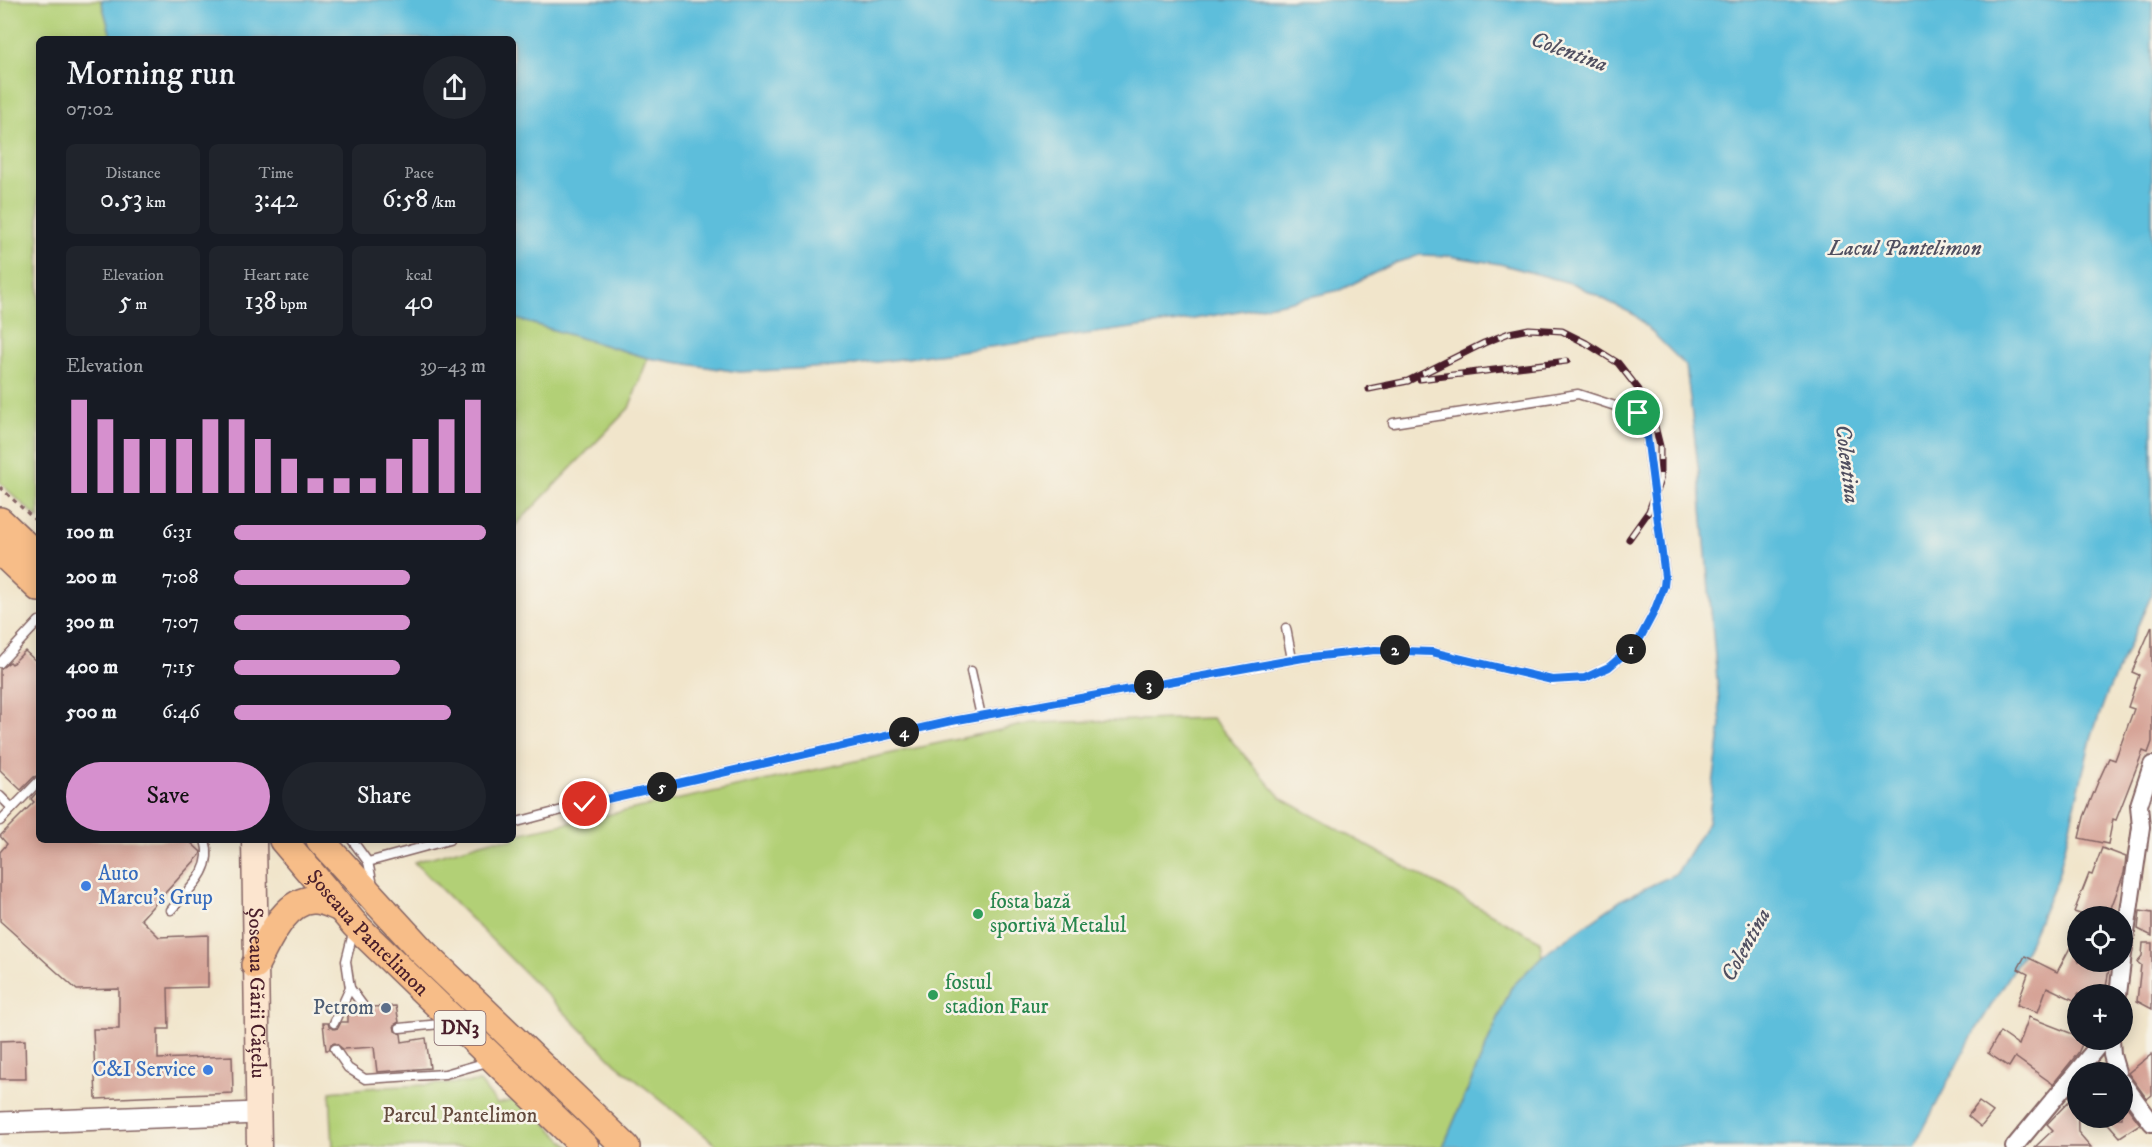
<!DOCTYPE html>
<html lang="en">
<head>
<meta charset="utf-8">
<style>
	:root { --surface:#171b24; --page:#20242c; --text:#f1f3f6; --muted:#9ea1a6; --accent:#d690ce }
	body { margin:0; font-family:"IM FELL DW Pica",serif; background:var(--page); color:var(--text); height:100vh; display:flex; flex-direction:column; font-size:22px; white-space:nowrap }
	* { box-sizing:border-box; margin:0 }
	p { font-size:20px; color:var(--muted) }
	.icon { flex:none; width:33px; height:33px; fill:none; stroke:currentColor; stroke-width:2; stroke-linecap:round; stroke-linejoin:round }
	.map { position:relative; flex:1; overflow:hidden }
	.drawer { position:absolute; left:36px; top:36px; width:480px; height:807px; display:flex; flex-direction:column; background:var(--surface); border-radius:9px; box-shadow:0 3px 15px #0003 }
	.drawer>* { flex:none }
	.controls { position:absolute; left:2067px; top:906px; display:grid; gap:12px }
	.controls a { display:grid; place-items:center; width:66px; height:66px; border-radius:50%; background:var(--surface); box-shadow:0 3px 15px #0003; font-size:30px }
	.pin { position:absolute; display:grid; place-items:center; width:51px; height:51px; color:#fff; margin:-26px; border:3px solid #fff; border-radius:50%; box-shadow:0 2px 6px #0007 }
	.km { position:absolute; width:30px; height:30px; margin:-15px; border-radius:50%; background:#222; color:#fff; font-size:16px; line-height:30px; text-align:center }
	.round { display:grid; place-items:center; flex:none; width:63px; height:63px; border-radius:32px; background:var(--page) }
	.overview { display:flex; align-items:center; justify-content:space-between; height:102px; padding:0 30px }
	h1 { font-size:33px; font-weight:600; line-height:45px }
	.metrics { display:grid; grid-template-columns:repeat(3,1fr); gap:9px; height:102px; padding:6px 30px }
	.metrics div { display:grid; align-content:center; border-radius:9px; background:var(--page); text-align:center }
	.metrics b { font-size:26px; font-weight:600 }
	.metrics small { font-size:16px; font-weight:400 }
	.metrics p { font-size:16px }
	.chart { height:168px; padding:12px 30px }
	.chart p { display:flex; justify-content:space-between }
	.chart svg { width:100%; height:108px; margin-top:6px; stroke:var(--accent); stroke-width:6 }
	.primary-button { display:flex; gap:12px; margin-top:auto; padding:12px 30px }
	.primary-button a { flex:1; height:69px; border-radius:36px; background:var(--accent); color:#111; font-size:24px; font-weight:600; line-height:69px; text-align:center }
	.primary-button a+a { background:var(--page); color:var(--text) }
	ul { padding:0 30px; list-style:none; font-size:20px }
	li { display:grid; grid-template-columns:96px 72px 1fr; align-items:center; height:45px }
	li i { height:15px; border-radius:8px; background:var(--accent) }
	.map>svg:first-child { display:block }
	.green { fill:#b2d076; stroke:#7e7850; stroke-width:1.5 }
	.water { fill:#5dbedb; stroke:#546e83; stroke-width:1.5 }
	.building { fill:#d6a396 }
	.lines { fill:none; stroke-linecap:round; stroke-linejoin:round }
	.service-casing { stroke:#846463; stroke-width:11 }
	.minor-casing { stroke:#846463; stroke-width:20 }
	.tertiary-casing { stroke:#846463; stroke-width:24 }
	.secondary-casing { stroke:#846463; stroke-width:27 }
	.primary-casing { stroke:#846463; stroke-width:30 }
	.path { stroke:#846463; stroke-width:3; stroke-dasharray:4.5 4.5; stroke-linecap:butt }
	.service { stroke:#fff; stroke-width:8 }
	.minor { stroke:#fff; stroke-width:16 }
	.tertiary { stroke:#fff; stroke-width:21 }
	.secondary { stroke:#fce5cf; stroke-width:24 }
	.primary { stroke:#f7bd88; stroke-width:27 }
	.rail-casing { stroke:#4a1f2b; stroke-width:7 }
	.rail { stroke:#f7f3e8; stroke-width:4.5; stroke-dasharray:14; stroke-linecap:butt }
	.route-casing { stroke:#fff; stroke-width:12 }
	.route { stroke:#1a73e8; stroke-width:8 }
	.shop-dot { fill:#3f7fe0; stroke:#f7f3e8; stroke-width:2 }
	.leisure-dot { fill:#2e9e5b; stroke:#f7f3e8; stroke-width:2 }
	.service-dot { fill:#5c6f8a; stroke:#f7f3e8; stroke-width:2 }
	.labels { text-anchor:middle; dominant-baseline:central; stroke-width:5; stroke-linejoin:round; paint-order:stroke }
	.shield { fill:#f7f3e8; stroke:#7e5f64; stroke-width:1.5 }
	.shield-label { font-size:20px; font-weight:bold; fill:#4a1f2b }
	.shop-label { font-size:21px; fill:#366cbe; stroke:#f7f3e8; text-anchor:start }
	.leisure-label { font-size:21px; fill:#27864d; stroke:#f7f3e8; text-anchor:start }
	.street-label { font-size:21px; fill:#4a1f2b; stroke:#f7f3e8 }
	.service-label { font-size:21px; fill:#4e5e75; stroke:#f7f3e8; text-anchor:end }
	.park-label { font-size:21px; fill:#644b3e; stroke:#f7f3e8 }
	.water-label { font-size:22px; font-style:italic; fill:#504f60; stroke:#f7f3e8 }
</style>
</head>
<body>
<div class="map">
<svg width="2152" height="1147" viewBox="0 0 2152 1147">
	<rect width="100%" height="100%" fill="#f7f3e8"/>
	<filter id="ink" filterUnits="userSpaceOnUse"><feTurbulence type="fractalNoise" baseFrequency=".0167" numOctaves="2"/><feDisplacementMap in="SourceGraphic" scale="12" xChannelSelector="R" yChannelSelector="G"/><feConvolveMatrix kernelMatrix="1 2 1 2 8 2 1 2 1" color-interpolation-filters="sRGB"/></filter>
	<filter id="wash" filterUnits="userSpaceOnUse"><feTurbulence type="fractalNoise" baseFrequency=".008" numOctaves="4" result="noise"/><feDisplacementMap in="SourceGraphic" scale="24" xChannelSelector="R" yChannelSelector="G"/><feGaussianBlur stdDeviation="1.35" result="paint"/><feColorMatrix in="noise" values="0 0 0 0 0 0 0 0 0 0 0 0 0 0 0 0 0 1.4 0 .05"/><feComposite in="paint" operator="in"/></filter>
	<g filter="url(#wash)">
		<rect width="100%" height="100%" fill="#f1e5cb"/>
		<g class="green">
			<path d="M 0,0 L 101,0 L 112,39 L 39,39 L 39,519 L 0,483 Z"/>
			<path d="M 513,318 L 648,358 L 629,408 L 513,528 Z"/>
			<path d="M 1212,718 L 1281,798 L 1540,941 L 1542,956 L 1511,988 L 1443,1147 L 719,1147 L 616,1064 L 414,862 L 492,840 L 513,840 L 513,835 L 1032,723 Z"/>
			<path d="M 480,1082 L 497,1104 L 520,1099 L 570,1147 L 333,1147 L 330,1092 L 366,1088 Z"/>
		</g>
		<path class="water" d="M 101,0 L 2152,0 L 2152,594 L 2107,694 L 2092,735 L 2058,876 L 2027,948 L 1971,1038 L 1914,1147 L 1443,1147 L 1511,988 L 1542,956 L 1623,899 L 1677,873 L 1708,822 L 1721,726 L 1699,474 L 1686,366 L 1635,315 L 1574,284 L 1500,264 L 1449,256 L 1420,255 L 1395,263 L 1340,290 L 1283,303 L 1177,322 L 847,366 L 739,372 L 648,358 L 513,318 L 513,39 L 112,39 Z"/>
		<g id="blocks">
			<g class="building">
				<path d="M 2152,626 L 2152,742 L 2148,753 L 2143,751 L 2116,820 L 2113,819 L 2108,844 L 2079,838 L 2084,817 L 2098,782 L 2109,758 L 2115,760 L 2134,709 L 2128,707 L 2139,675 L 2132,672 Z"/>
				<path d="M 25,651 L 39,664 L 39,775 L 34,777 L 21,790 L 0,770 L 0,669 L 10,662 L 12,664 Z"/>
				<path d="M 39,790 L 39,840 L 188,840 L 201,852 L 200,855 L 141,919 L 159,937 L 208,935 L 208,987 L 168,988 L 169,1029 L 158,1029 L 158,1059 L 232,1056 L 233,1093 L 96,1099 L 93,1029 L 119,1029 L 119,989 L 77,990 L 0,921 L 0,852 L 7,844 L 0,836 L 34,802 L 31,799 Z"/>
				<path d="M 2102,848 L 2126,857 L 2124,873 L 2108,916 L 2086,916 L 2074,912 L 2089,874 L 2092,875 Z"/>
				<path d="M 2140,911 L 2152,913 L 2152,936 L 2138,929 Z"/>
				<path d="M 2078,933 L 2078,962 L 2110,962 L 2105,994 L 2078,994 L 2078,1002 L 2047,987 L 2038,1012 L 2017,1005 L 2028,974 L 2018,969 L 2025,956 L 2057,972 Z"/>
				<path d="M 2143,943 L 2152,943 L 2152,1009 L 2137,1001 L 2141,965 L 2137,962 L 2142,956 Z"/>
				<path d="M 396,1006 L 399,1022 L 394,1025 L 395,1031 L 401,1034 L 402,1042 L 426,1038 L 430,1068 L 377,1072 L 374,1047 L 343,1049 L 335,1043 L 331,1044 L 329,1050 L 326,1050 L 323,1023 L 328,1023 L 329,1027 L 334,1029 L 338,1028 L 341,1022 L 348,1022 L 348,1008 L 356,1008 L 364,1013 L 368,1012 L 370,1007 Z"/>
				<path d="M 2029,1017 L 2078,1036 L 2078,1040 L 2084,1040 L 2078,1053 L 2053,1084 L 2015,1057 L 2009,1067 L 1988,1053 L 2000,1032 L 2019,1045 Z"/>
				<path d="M 25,1040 L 26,1079 L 0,1079 L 0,1041 Z"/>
				<path d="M 2152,1054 L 2152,1095 L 2147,1099 L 2128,1073 Z"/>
				<path d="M 2077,1087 L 2078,1132 L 2091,1147 L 2035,1147 L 2053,1130 L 2047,1124 L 2073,1097 L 2070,1096 Z"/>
				<path d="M 2122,1100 L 2140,1124 L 2120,1137 L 2103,1118 L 2122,1118 Z"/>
				<path d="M 1979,1102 L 1993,1112 L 1981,1127 L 1968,1116 Z"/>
			</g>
		</g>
	</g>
	<g filter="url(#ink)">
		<use href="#blocks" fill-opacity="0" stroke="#846463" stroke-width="1.5"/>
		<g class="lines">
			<g class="service-casing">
				<g id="service">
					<path d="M 1286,628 L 1292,659"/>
					<path d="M 0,663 L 39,621"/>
					<path d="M 971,671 L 981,716"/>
					<path d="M 0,796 L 12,808"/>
					<path d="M 0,821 L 39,781"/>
					<path d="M 513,823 L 585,804 L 952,721 L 1303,658 L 1375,650 L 1432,652 L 1552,680 L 1585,678 L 1609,667 L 1638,642 L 1654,612 L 1664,586 L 1665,577 L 1645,420 L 1640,414 L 1578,394 L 1393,423"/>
					<path d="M 352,840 L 368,862 L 373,885"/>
					<path d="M 368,862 L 449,840"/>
					<path d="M 171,910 C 189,889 215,870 205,840"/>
					<path d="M 354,929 L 346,961 L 350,988 L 364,1007"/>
					<path d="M 334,1023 L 350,988"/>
					<path d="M 400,1028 L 450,1023"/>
					<path d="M 335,1049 L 348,1068 L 365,1079 L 445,1074 L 491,1061"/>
				</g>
			</g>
			<g class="minor-casing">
				<g id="minor">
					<path d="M 2122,961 L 2141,827 L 2139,805 L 2152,765"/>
					<path d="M 2118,994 L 2122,962"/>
					<path d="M 2111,1040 L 2112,1055 L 2117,1072"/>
					<path d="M 2122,1082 L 2152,1123"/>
					<path d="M 2014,1147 L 2103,1040"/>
				</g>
			</g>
			<g class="tertiary-casing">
				<path id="tertiary" d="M 0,1123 L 258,1113"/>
			</g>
			<g class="secondary-casing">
				<g id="secondary">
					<path id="s1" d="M 254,840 L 259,1147"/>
				</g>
			</g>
			<g class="primary-casing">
				<g id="primary">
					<path d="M 0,521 L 39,558"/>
					<path d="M 0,551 L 39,588"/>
					<path id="s2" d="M 283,840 L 355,925 L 585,1147"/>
					<path d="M 320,840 L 421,950 L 626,1147"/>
					<path d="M 255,965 C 267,943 285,898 315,900 C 323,900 330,904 338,907"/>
				</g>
			</g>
			<path class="path" d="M 0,487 L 39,524"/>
			<use href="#service" class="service"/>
			<use href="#minor" class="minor"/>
			<use href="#tertiary" class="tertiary"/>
			<use href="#secondary" class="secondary"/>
			<use href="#primary" class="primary"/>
			<g class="rail-casing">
				<g id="rail">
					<path d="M 1420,379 L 1567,361"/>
					<path d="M 1369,389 L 1408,381 L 1484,343 L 1509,333 L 1529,329 L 1562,331 L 1586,343 L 1618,363 L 1639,390 L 1653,418 L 1660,446 L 1660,480 L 1649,511 L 1629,539"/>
				</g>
			</g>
			<use href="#rail" class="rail"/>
		</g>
	</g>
	<g class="lines" filter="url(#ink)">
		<g class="route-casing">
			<path id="route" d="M 585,804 L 952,721 L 1303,658 L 1375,650 L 1432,652 L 1552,680 L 1585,678 L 1609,667 L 1638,642 L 1654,612 L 1664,586 L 1665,577 L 1645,420 L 1638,413"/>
		</g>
		<use href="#route" class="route"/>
	</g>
	<g class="shop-dot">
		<circle cx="86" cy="886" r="6"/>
		<circle cx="208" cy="1070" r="6"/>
	</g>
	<g class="leisure-dot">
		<circle cx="978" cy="914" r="6"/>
		<circle cx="933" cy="995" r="6"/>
	</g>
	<circle class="service-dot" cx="386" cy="1008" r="6"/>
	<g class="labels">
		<rect class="shield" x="434.5" y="1011" width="51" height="34" rx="4.5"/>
		<g class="shield-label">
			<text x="460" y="1028">DN3</text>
		</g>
		<g class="shop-label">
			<text x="98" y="874">Auto<tspan x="98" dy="24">Marcu's Grup</tspan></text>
			<text x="196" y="1070" text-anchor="end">C&amp;I Service</text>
		</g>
		<g class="leisure-label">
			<text x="990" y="902">fosta bază<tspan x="990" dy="24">sportivă Metalul</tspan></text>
			<text x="945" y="983">fostul<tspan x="945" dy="24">stadion Faur</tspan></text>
		</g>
		<g class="street-label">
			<text stroke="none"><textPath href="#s2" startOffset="126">Șoseaua Pantelimon</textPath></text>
			<text stroke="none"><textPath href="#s1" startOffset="153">Șoseaua Gării Cățelu</textPath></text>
		</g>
		<g class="service-label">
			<text x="374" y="1008">Petrom</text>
		</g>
		<g class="park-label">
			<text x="460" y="1116">Parcul Pantelimon</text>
		</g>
		<g class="water-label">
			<text transform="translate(1569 52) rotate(20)">Colentina</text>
			<text x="1905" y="248">Lacul Pantelimon</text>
			<text transform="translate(1847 464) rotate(83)">Colentina</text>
			<text transform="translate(1746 945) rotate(-61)">Colentina</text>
		</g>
	</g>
</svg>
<div class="controls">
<a><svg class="icon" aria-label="locate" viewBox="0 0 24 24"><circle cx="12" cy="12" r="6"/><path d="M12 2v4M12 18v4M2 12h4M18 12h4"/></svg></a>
<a>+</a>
<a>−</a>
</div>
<div class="pin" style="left:1638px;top:413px;background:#1e9e55"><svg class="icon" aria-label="arrive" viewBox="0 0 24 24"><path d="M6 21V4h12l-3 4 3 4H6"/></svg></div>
<div class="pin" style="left:585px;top:804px;background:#d93025"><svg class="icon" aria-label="check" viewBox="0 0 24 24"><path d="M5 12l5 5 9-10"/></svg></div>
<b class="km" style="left:1631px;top:649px">1</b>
<b class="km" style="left:1395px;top:650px">2</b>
<b class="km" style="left:1149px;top:685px">3</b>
<b class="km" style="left:904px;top:732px">4</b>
<b class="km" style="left:662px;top:787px">5</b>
<section class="drawer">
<div class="overview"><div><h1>Morning run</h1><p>07:02</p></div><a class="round"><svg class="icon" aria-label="share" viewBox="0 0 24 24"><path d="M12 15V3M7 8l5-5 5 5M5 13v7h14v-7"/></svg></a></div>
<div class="metrics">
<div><p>Distance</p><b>0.53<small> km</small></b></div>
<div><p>Time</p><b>3:42</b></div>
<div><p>Pace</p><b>6:58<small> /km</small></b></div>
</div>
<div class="metrics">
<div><p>Elevation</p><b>5<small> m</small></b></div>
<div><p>Heart rate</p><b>138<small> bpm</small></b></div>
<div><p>kcal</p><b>40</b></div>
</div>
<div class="chart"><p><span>Elevation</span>39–43 m</p>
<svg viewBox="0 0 160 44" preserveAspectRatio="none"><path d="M5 44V6M15 44V14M25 44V22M35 44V22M45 44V22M55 44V14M65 44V14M75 44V22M85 44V30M95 44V38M105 44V38M115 44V38M125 44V30M135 44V22M145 44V14M155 44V6"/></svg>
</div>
<ul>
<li><b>100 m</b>6:31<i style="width:100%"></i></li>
<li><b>200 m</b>7:08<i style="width:70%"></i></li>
<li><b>300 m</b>7:07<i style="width:70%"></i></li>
<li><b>400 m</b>7:15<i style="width:66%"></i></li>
<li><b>500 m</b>6:46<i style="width:86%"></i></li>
</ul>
<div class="primary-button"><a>Save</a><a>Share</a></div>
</section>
</div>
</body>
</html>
